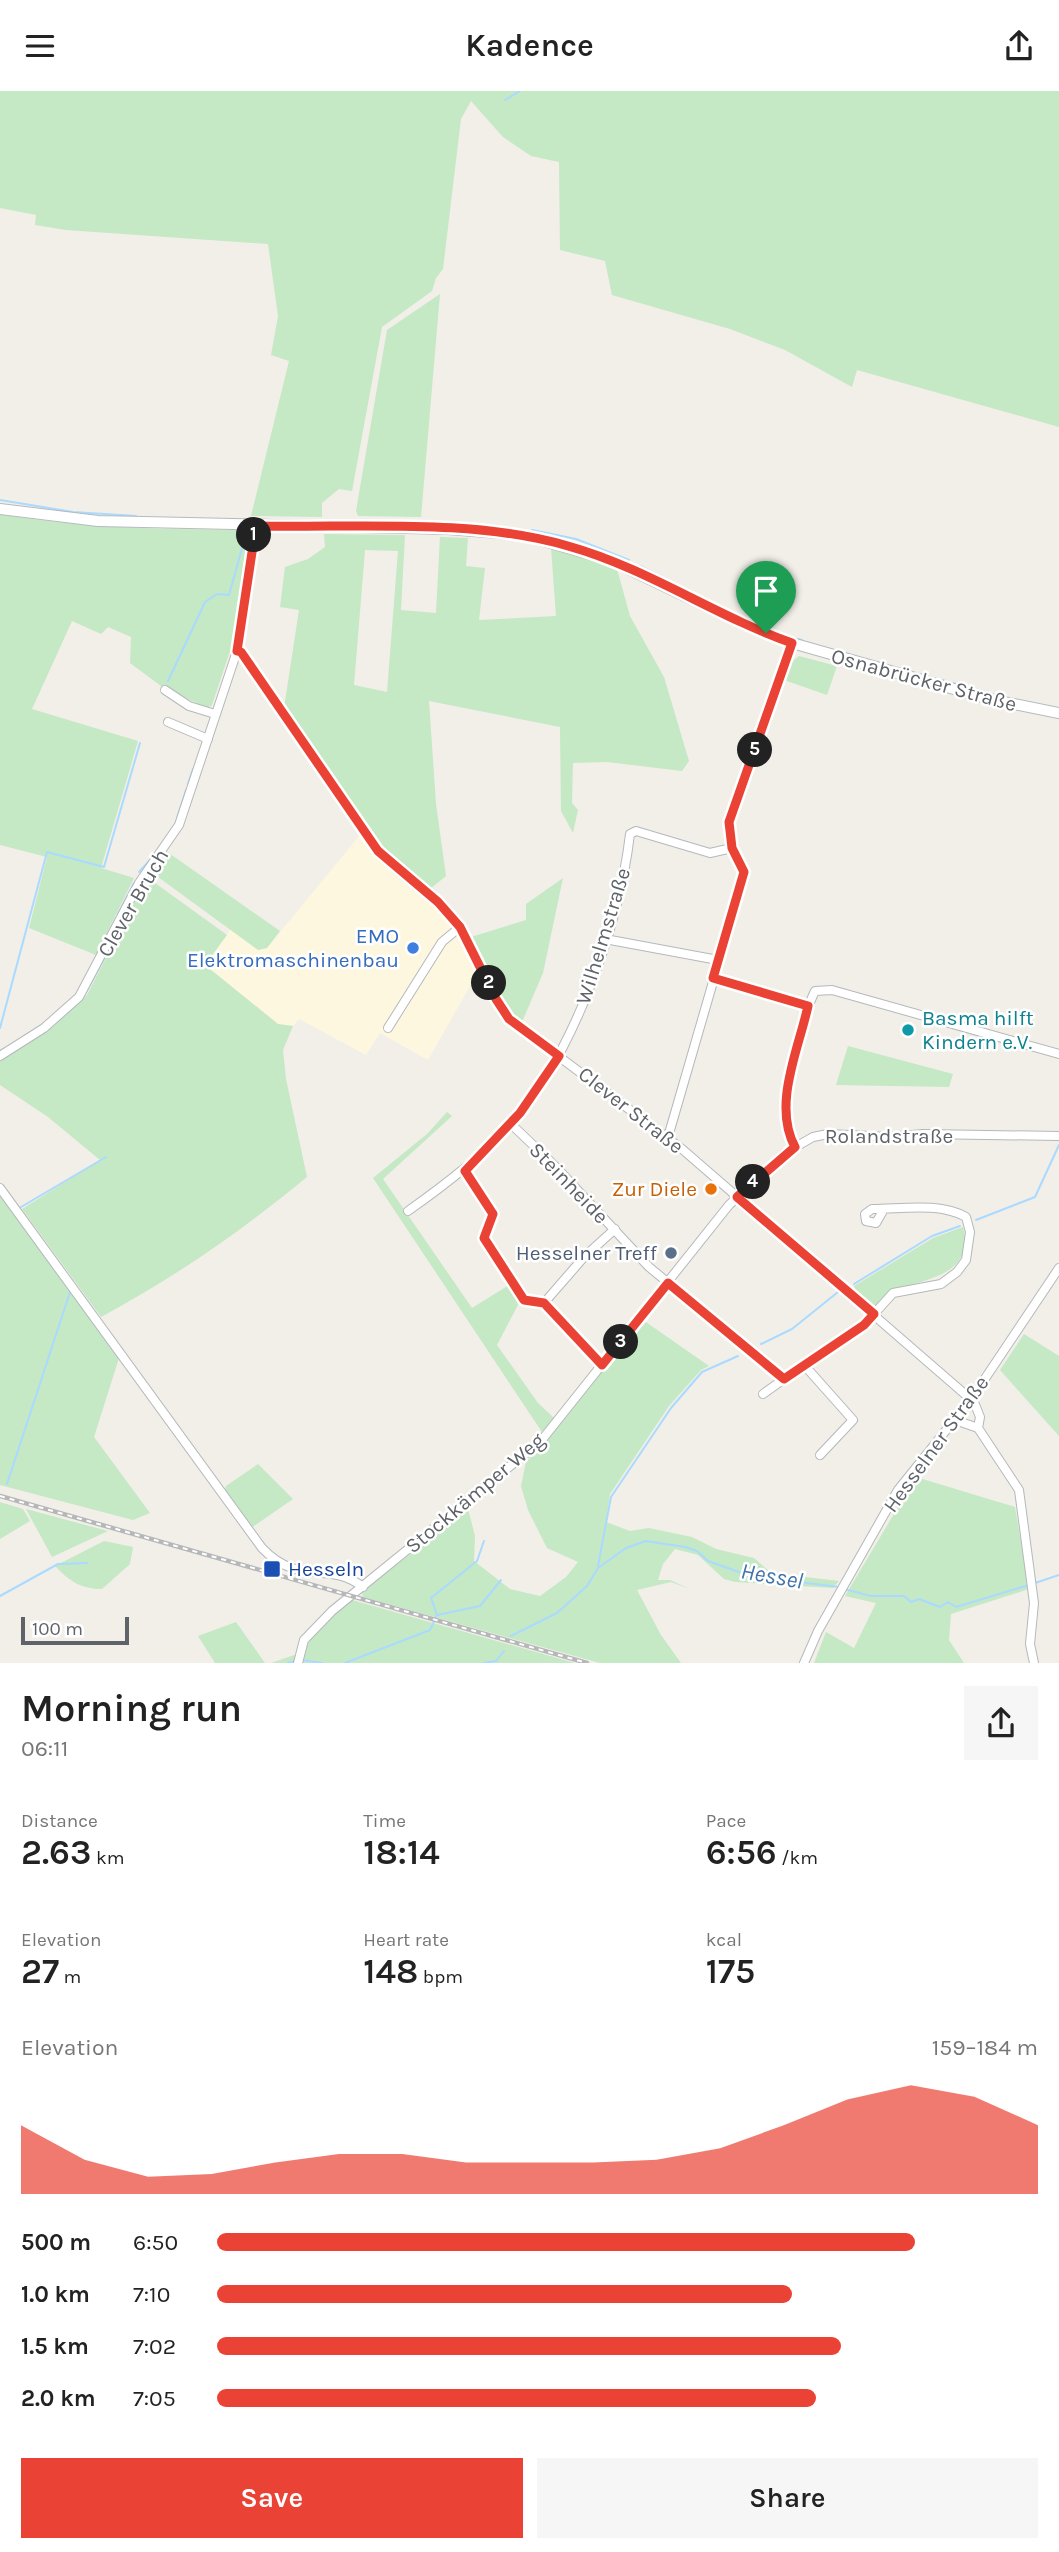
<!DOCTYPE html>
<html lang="en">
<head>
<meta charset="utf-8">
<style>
	:root { --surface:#fff; --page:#f6f6f6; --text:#222; --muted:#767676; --accent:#ea4335 }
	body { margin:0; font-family:Karla,sans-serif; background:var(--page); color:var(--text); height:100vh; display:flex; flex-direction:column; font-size:26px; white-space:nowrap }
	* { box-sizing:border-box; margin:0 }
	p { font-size:23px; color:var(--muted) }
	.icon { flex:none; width:38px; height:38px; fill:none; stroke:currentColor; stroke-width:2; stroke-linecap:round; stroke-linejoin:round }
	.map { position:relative; height:1572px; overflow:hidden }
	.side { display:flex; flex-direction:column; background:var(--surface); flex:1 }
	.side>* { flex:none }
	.scale { position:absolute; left:21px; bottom:18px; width:108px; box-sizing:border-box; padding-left:7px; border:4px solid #5f6368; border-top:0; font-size:19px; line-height:24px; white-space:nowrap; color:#5f6368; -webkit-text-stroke:5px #fff; paint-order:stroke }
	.pin { position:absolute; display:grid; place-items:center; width:60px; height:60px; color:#fff; margin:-72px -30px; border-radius:50% 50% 50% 0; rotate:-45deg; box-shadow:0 0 7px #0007 }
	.pin .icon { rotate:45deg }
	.km { position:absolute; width:35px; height:35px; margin:-18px; border-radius:50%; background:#222; color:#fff; font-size:19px; line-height:35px; text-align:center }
	.round { display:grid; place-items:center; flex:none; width:74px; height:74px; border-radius:0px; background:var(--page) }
	.summary { display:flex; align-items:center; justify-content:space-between; height:119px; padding:0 21px }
	h1 { font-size:38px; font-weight:600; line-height:52px }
	.figures { display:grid; grid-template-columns:repeat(3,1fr); gap:10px; height:119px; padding:7px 21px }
	.figures div { display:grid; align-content:center }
	.figures b { font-size:35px; font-weight:600 }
	.figures small { font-size:19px; font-weight:400 }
	.figures p { font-size:19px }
	.chart { height:196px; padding:14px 21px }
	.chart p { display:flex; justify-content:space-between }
	.chart svg { width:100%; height:126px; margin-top:7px; fill:var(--accent); opacity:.7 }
	.action { display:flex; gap:14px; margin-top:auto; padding:14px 21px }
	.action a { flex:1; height:80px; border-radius:0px; background:var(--accent); color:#fff; font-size:28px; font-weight:600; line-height:80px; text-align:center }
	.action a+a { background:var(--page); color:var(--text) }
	ul { padding:0 21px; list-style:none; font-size:23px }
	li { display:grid; grid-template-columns:112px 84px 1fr; align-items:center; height:52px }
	li i { height:18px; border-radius:9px; background:var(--accent) }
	header { display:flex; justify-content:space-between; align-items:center; height:91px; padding:0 21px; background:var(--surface); font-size:32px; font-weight:600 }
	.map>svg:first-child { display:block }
	.commercial { fill:#fef7e0 }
	.green { fill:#c5e8c5; fill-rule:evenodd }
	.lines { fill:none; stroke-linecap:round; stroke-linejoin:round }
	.stream { stroke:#aadaff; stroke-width:2 }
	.minor-casing { stroke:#b5b8bc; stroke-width:10 }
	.secondary-casing { stroke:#b6babf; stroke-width:12 }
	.minor { stroke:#fff; stroke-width:8 }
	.secondary { stroke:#fff; stroke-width:10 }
	.rail-casing { stroke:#b6b7b8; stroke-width:4.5 }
	.rail { stroke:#fff; stroke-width:2; stroke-dasharray:5; stroke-linecap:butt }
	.route-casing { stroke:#fff; stroke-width:14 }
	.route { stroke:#ea4335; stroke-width:9 }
	.shop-dot { fill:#3f7fe0; stroke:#fff; stroke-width:2.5 }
	.culture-dot { fill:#0f9aa8; stroke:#fff; stroke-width:2.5 }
	.food-dot { fill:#e8710a; stroke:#fff; stroke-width:2.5 }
	.service-dot { fill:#5c6f8a; stroke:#fff; stroke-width:2.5 }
	.transit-dot { fill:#1a4fb4; stroke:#fff; stroke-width:2.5 }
	.labels { text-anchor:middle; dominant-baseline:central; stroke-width:5; stroke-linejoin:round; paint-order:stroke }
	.street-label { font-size:21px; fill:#5f6368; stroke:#fff }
	.shop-label { font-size:21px; fill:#366cbe; stroke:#fff; text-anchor:end }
	.culture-label { font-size:21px; fill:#0d838f; stroke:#fff; text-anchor:start }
	.food-label { font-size:21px; fill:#c56008; stroke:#fff; text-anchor:end }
	.service-label { font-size:21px; fill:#4e5e75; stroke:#fff; text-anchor:end }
	.transit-label { font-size:21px; fill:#164399; stroke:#fff; text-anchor:start }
	.water-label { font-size:23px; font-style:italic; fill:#4174aa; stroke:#fff }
</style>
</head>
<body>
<header><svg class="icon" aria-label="menu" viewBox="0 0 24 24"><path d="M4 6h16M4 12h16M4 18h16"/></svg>Kadence<svg class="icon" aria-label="share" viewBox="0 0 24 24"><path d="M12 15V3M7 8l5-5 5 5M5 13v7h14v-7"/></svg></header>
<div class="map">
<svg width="1059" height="1572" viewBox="0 0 1059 1572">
	<rect width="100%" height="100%" fill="#f1efe8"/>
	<path class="commercial" d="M 360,744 L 392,782 L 457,836 L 478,881 L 428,969 L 380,942 L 366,964 L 299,928 L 293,935 L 278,933 L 205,874 L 231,838 L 258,859 L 267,857 Z"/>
	<g class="green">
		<path d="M 0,0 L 1059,0 L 1059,336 L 857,279 L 852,296 L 785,259 L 730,238 L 612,204 L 605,170 L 560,159 L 559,71 L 531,65 L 503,46 L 471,10 L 461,28 L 443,178 L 436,187 L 432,200 L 382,236 L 352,400 L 339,398 L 322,412 L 322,426 L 251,425 L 289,270 L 271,264 L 278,225 L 268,153 L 66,139 L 35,134 L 36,124 L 0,117 Z"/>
		<path d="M 440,203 L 421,426 L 358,425 L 356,420 L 387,239 Z"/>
		<path d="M 0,423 C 79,437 156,438 235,439 L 247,446 L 235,545 L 212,614 L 207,617 L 161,595 L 130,572 L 131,546 L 108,536 L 101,543 L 72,530 L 32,618 L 138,650 L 101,777 L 134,787 L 96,864 L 29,837 L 47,766 L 0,754 Z"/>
		<path d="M 324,443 L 405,444 L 401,519 L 436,522 L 440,446 L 468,447 L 466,475 L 485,477 L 479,529 L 556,525 L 551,457 L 617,478 L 630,525 L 664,586 L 689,670 L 682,680 L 607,671 L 573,672 L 572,712 L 578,719 L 573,742 L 561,720 L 560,636 L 429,610 L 436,713 L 446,785 L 430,798 L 385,758 L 284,617 L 299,519 L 280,516 L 285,476 L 308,468 L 325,456 ZM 365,459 L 398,460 L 387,601 L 354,594 Z"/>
		<path d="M 799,565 L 837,575 L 827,604 L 784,589 L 791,571 Z"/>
		<path d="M 166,760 L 280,840 L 267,857 L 258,859 L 158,786 L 156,775 Z"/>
		<path d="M 563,787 L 543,882 L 522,931 C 497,912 485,874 471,846 L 526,829 L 526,813 Z"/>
		<path d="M 155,792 L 227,844 L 205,874 L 278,933 L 293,935 L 283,959 L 286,988 L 307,1086 C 239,1142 178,1184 101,1226 L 22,1118 L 100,1069 L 48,1026 L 0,994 L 0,970 L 56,933 L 87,904 L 142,796 Z"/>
		<path d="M 848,955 L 953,983 L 949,996 L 836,994 Z"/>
		<path d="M 447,1021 L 452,1025 L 383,1088 L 472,1217 L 509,1194 L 520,1210 L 497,1254 L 538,1312 L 554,1327 L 542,1341 L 373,1087 L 427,1043 Z"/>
		<path d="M 0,1102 L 119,1267 L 94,1346 L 150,1422 L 133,1429 L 0,1394 Z"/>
		<path d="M 963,1136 C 976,1186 921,1188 893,1200 C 886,1203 880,1210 875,1215 L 855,1198 L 854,1195 L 933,1147 Z"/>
		<path d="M 643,1229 L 709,1275 L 701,1279 L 669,1315 L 610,1403 L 606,1431 L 630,1440 L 649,1437 L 692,1446 L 716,1458 L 754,1467 L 771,1482 L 839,1490 L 833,1497 L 735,1491 L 724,1488 L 698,1464 L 675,1458 L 663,1473 L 658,1489 L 670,1489 L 690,1498 L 671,1491 L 637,1499 L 661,1544 L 681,1572 L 600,1572 L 363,1506 L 362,1501 L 468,1418 L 475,1445 L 474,1470 L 510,1498 L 540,1505 L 566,1486 L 578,1471 L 547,1457 L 528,1419 L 521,1395 L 526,1371 L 544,1353 Z"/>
		<path d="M 1024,1243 L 1059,1265 L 1059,1345 L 1000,1279 Z"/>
		<path d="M 258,1373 L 293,1408 L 251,1437 L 224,1401 L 226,1395 Z"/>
		<path d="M 916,1386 L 1015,1416 L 1029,1498 L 951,1523 L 949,1549 L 964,1572 L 814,1572 L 826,1541 L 854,1557 L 876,1512 L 845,1505 Z"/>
		<path d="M 0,1411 L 23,1418 L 30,1430 L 0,1448 Z"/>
		<path d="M 26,1418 L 108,1440 L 52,1466 Z"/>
		<path d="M 104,1450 L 133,1456 L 130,1473 L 102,1498 C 81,1498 69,1490 55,1475 Z"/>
		<path d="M 352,1509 L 575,1572 L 271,1572 L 303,1561 L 319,1535 Z"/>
		<path d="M 236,1531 L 265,1572 L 215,1572 L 198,1545 Z"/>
	</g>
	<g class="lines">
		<g class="stream">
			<path d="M 505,9 L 520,0"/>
			<path d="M 0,409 L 73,421 L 136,425"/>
			<path d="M 364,431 L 412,431"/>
			<path d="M 421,432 L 430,432"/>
			<path d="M 461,433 L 466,433"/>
			<path d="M 532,439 L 576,448 L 629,469"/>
			<path d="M 640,475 L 668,489"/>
			<path d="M 674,492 L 713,512"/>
			<path d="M 721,516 L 751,530"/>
			<path d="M 790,546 L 802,549"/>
			<path d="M 942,589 L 1000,605"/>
			<path d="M 168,590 L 205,511 L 217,503 L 229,504 L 244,450 L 236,445"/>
			<path d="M 188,693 L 193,678"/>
			<path d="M 177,727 L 186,699"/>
			<path d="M 139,781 L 151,768"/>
			<path d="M 118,823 L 134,792"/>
			<path d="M 84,905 L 116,845"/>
			<path d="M 54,933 L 81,909"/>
			<path d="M 0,937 L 47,761 L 104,776 L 140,652"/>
			<path d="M 19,957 L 38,945"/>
			<path d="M 0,960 L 7,956"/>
			<path d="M 21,1116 L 106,1066"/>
			<path d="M 976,1129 L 1035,1106 L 1059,1054"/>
			<path d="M 854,1193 L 932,1145 L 960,1135"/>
			<path d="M 761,1253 L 792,1238 L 838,1201"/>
			<path d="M 7,1393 L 70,1201"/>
			<path d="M 598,1475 L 611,1406 L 671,1317 L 702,1281 L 738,1265"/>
			<path d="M 1035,1492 L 1059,1484"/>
			<path d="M 844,1498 L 871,1505 L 904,1505 L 911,1511 L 919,1508 L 940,1516 L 948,1511 L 956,1516 L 1029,1494"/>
			<path d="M 0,1505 L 58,1473 L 87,1472"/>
			<path d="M 437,1524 L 480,1515 L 501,1489"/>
			<path d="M 511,1545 L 557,1522 L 587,1495 L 598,1477 L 626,1457 L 646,1450 L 685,1456 L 697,1460 L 708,1470 L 750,1485 L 839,1496"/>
			<path d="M 302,1569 L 322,1572"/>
			<path d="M 288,1572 L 297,1569"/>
			<path d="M 345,1572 L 430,1539 L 437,1524 L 431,1507 L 477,1470 L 484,1450"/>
			<path d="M 484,1572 L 496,1570 L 504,1560"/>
		</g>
		<g class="minor-casing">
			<g id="minor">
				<path d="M 237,560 L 241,561 L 378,760 L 438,811 L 460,836 L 496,908 L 509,928 L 682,1058 L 974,1311 L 980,1326 L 978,1337 L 1019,1399 L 1034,1512 L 1030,1553 L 1034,1572"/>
				<path d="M 165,599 L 189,615 L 215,623"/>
				<path d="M 168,631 L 208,648"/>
				<path d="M 605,848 L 718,869"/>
				<path d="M 713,887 L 808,915"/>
				<path d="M 388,937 L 442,851 L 460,836"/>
				<path d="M 0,965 L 44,937 L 79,906 L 139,792 L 179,734 L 237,560 L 256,435"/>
				<path d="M 511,1033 L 555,1075 L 649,1176 L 784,1288 L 864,1234 L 893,1202 L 941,1193 L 957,1181 L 966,1169 L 970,1141 L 966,1126 C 939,1111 902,1118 872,1118 L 865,1123 L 866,1130 L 876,1132 L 884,1118"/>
				<path d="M 668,1046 L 742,791 C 745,769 726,754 729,731 L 792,552"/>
				<path d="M 795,1056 C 776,1021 798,935 815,900 L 832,899 L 1059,963"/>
				<path d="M 465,1080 L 493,1123 L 484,1148 L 524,1209 L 544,1212 L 602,1274"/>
				<path d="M 0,1097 L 262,1457 C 299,1496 328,1469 363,1496"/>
				<path d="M 408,1120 C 445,1094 479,1068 510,1035 C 573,964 619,836 630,743 L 636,740 L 710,762 L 732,757"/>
				<path d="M 544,1212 L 584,1166 L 615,1138"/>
				<path d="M 805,1275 L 853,1329 L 820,1364"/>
				<path d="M 763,1303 L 784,1288"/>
				<path d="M 955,1329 L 978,1337"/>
				<path d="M 298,1572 L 304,1549 L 332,1520 L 541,1350 L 729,1114 L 785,1062 L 813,1046 L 828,1043 L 889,1046 L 923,1043 L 1059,1045"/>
				<path d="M 804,1572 L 818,1540 L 898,1399 L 972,1307 L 1059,1177"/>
			</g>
		</g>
		<g class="secondary-casing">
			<path id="secondary" d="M 0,418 L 98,430 L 448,438 L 523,444 L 610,469 L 739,531 L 792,552 L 989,608 L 1059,622"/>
		</g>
		<use href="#minor" class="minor"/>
		<use href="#secondary" class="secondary"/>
		<g class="rail-casing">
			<path id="rail" d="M 0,1405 L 587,1572"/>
		</g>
		<use href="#rail" class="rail"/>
	</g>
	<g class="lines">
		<g class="route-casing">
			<path id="route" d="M 256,435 C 355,437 473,427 568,455 C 647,477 715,525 792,552 L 729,731 L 732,757 L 744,781 L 713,887 L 808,915 C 799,957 772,1014 795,1056 L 737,1106 L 874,1223 L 864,1234 L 784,1288 L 668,1192 L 602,1274 L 544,1212 L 524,1209 L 484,1147 L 493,1123 L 465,1080 L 520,1022 L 559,965 L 509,928 L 496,908 L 460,836 L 438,811 L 378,760 L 241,561 L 237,560 Z"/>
		</g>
		<use href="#route" class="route"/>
	</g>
	<circle class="shop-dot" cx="413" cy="857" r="7"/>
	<circle class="culture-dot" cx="908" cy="939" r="7"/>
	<circle class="food-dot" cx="711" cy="1098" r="7"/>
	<circle class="service-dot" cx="671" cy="1162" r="7"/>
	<rect class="transit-dot" x="263" y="1469" width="18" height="18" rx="3.5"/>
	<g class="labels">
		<g class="street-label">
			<text transform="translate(924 589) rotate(15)">Osnabrücker Straße</text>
			<text transform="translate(133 812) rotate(-60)">Clever Bruch</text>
			<text transform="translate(603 845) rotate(-73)">Wilhelmstraße</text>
			<text transform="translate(631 1019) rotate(38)">Clever Straße</text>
			<text x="889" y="1045">Rolandstraße</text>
			<text transform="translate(569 1092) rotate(46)">Steinheide</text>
			<text transform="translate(936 1353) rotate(-54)">Hesselner Straße</text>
			<text transform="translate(475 1402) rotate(-40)">Stockkämper Weg</text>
		</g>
		<g class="shop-label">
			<text x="399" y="845">EMO<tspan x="399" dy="24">Elektromaschinenbau</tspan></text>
		</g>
		<g class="culture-label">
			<text x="922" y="927">Basma hilft<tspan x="922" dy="24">Kindern e.V.</tspan></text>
		</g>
		<g class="food-label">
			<text x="697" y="1098">Zur Diele</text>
		</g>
		<g class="service-label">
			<text x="657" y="1162">Hesselner Treff</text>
		</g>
		<g class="transit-label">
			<text x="288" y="1478">Hesseln</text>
		</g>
		<g class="water-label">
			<text transform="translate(772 1485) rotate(10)">Hessel</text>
		</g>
	</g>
</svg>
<div class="scale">100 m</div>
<div class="pin" style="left:766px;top:542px;background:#1e9e55"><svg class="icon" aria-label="arrive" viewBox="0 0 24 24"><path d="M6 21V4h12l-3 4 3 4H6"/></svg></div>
<b class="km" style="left:254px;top:444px">1</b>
<b class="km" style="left:489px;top:892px">2</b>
<b class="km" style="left:621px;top:1251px">3</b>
<b class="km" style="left:753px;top:1091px">4</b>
<b class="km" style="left:755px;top:659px">5</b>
</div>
<section class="side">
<div class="summary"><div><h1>Morning run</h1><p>06:11</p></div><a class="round"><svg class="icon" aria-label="share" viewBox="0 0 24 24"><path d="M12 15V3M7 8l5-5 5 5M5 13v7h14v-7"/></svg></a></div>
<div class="figures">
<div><p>Distance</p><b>2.63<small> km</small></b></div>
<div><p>Time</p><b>18:14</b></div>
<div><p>Pace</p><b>6:56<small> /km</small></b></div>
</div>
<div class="figures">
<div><p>Elevation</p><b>27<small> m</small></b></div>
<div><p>Heart rate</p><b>148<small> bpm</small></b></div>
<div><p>kcal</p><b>175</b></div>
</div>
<div class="chart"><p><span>Elevation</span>159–184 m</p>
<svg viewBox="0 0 160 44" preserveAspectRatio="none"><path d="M0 44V20L10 32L20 38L30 37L40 33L50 30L60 30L70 33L80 33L90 33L100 32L110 28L120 20L130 11L140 6L150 10L160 20V44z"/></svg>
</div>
<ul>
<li><b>500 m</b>6:50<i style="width:85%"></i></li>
<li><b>1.0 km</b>7:10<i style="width:70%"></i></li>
<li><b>1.5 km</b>7:02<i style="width:76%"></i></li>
<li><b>2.0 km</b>7:05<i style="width:73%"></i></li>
</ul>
<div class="action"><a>Save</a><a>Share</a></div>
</section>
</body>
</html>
